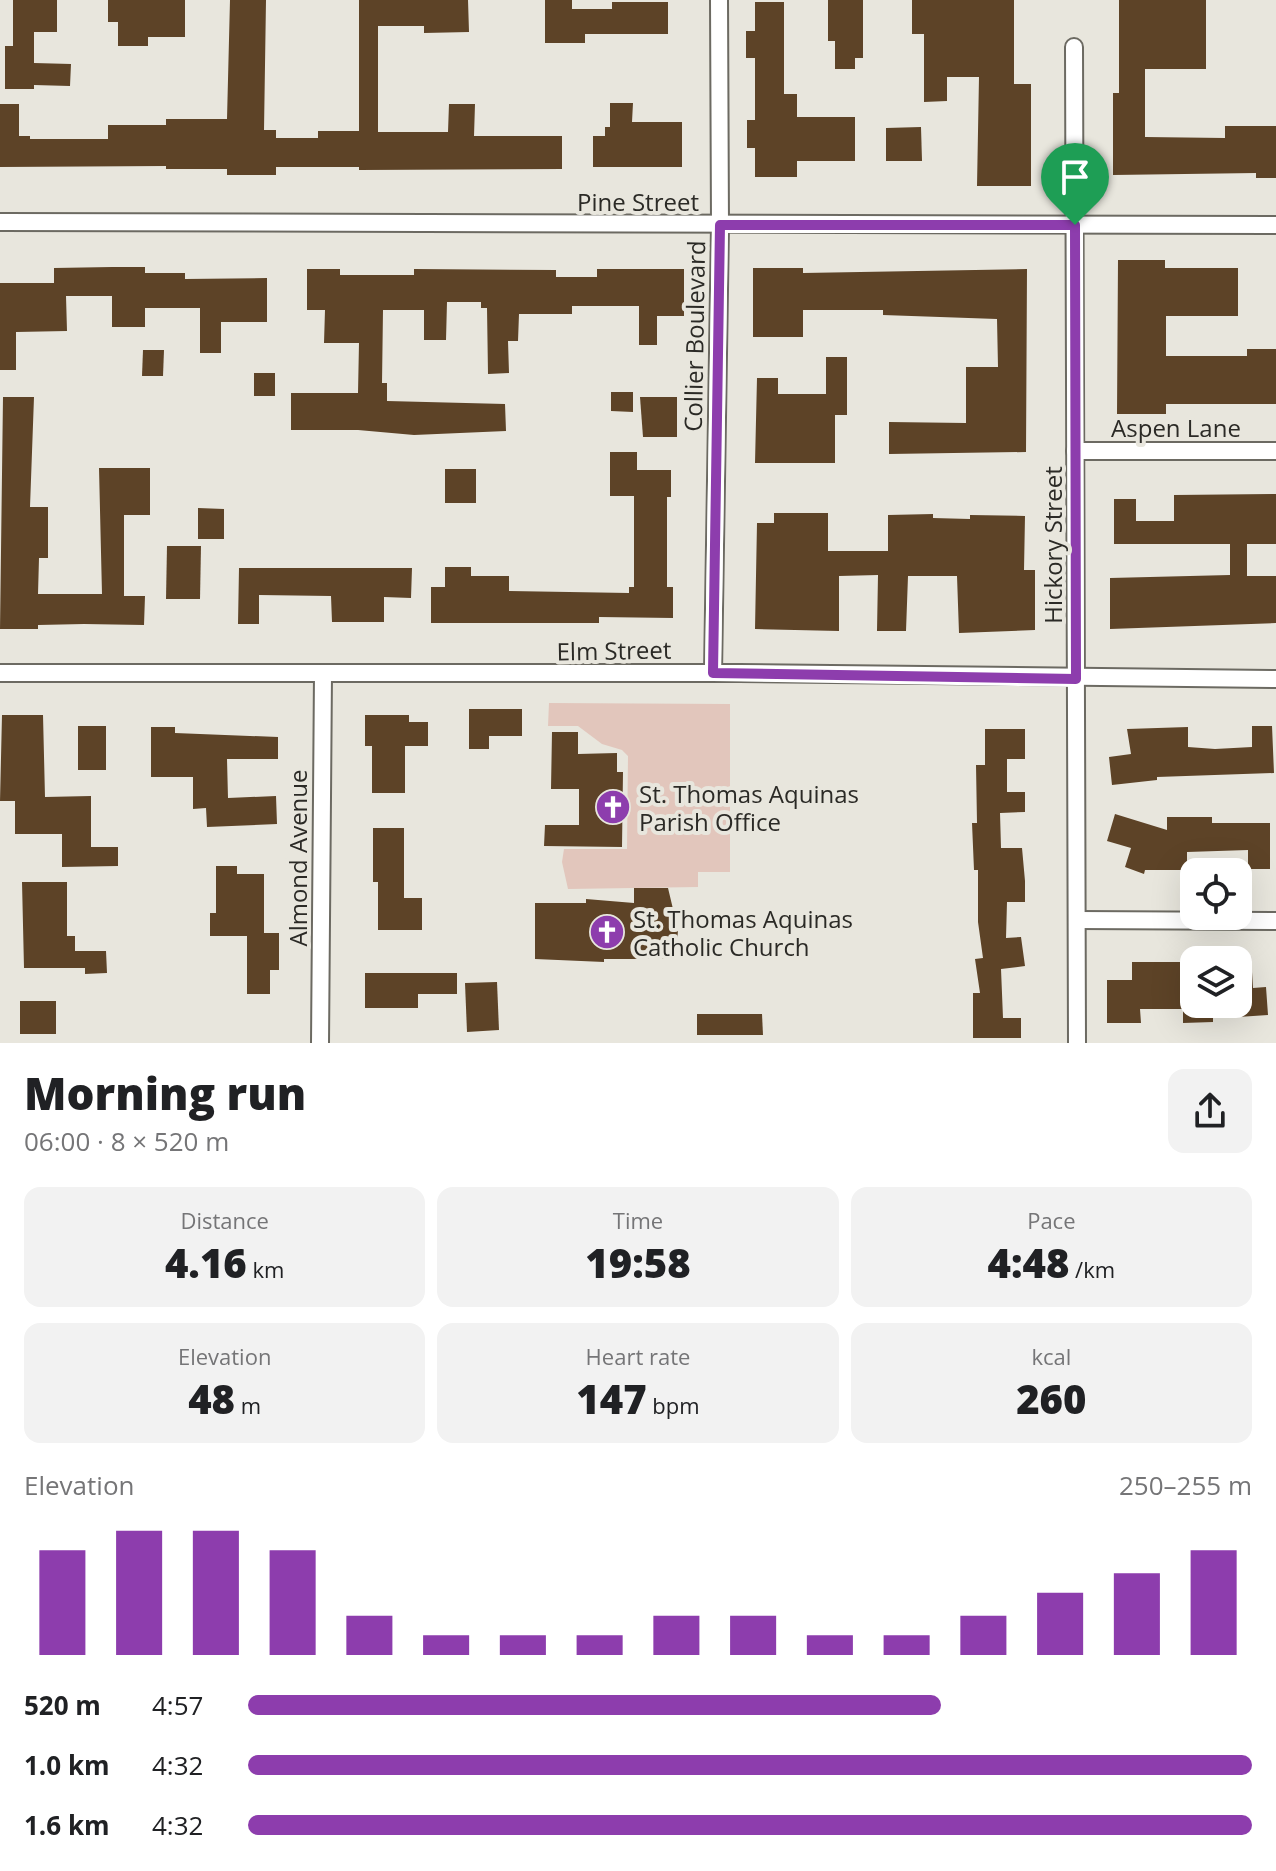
<!DOCTYPE html>
<html lang="en">
<head>
<meta charset="utf-8">
<style>
	:root { --surface:#fff; --page:#f2f2f2; --text:#202124; --muted:#757577; --accent:#8d3dad }
	body { margin:0; font-family:"Open Sans",sans-serif; background:var(--page); color:var(--text); height:100vh; display:flex; flex-direction:column; font-size:30px; white-space:nowrap }
	* { box-sizing:border-box; margin:0 }
	p { font-size:26px; color:var(--muted) }
	.icon { flex:none; width:44px; height:44px; fill:none; stroke:currentColor; stroke-width:2; stroke-linecap:round; stroke-linejoin:round }
	.map { position:relative; height:1043px; overflow:hidden }
	.details { display:flex; flex-direction:column; background:var(--surface); flex:1 }
	.details>* { flex:none }
	.controls { position:absolute; left:1180px; top:858px; display:grid; gap:16px }
	.controls a { display:grid; place-items:center; width:72px; height:72px; border-radius:16px; background:var(--surface); box-shadow:0 8px 32px #0002; font-size:40px }
	.pin { position:absolute; display:grid; place-items:center; width:68px; height:68px; color:#fff; margin:-82px -34px; border-radius:50% 50% 50% 0; rotate:-45deg; box-shadow:0 0 8px #0007 }
	.pin .icon { rotate:45deg }
	.round { display:grid; place-items:center; flex:none; width:84px; height:84px; border-radius:16px; background:var(--page) }
	.headline { display:flex; align-items:center; justify-content:space-between; height:136px; padding:0 24px }
	h1 { font-size:44px; font-weight:800; line-height:60px }
	.stats { display:grid; grid-template-columns:repeat(3,1fr); gap:12px; height:136px; padding:8px 24px }
	.stats div { display:grid; align-content:center; border-radius:16px; background:var(--page); text-align:center }
	.stats b { font-size:40px; font-weight:800 }
	.stats small { font-size:22px; font-weight:400 }
	.stats p { font-size:22px }
	.chart { height:224px; padding:16px 24px }
	.chart p { display:flex; justify-content:space-between }
	.chart svg { width:100%; height:144px; margin-top:8px; stroke:var(--accent); stroke-width:6 }
	ul { padding:0 24px; list-style:none; font-size:26px }
	li { display:grid; grid-template-columns:128px 96px 1fr; align-items:center; height:60px }
	li i { height:20px; border-radius:10px; background:var(--accent) }
	.map>svg:first-child { display:block }
	.green { fill:#e2c6bc }
	.building { fill:#5d4327 }
	.lines { fill:none; stroke-linecap:round; stroke-linejoin:round }
	.minor-casing { stroke:#6c6a62; stroke-width:20 }
	.minor { stroke:#fff; stroke-width:16 }
	.route-casing { stroke:#fff; stroke-width:16 }
	.route { stroke:#8d3dad; stroke-width:10 }
	.labels { text-anchor:middle; dominant-baseline:central; stroke-width:8; stroke-linejoin:round; paint-order:stroke }
	.street-label { font-size:24px; fill:#2b2a26; stroke:#e8e6dd }
	.poi-label { font-size:24px; fill:#2b2a26; stroke:#e8e6dd; text-anchor:start }
</style>
</head>
<body>
<div class="map">
<svg width="1276" height="1043" viewBox="0 0 1276 1043">
	<rect width="100%" height="100%" fill="#e8e6dd"/>
	<path class="green" d="M 549,703 L 730,704 L 730,872 L 698,872 L 698,887 L 568,889 L 562,862 L 564,849 L 627,849 L 628,756 L 622,750 L 602,744 L 578,726 L 548,726 Z"/>
	<g class="building">
		<path d="M 13,0 L 57,0 L 57,32 L 34,32 L 34,63 L 71,64 L 70,86 L 34,85 L 34,89 L 5,89 L 5,46 L 13,46 Z"/>
		<path d="M 108,0 L 185,0 L 185,37 L 148,37 L 148,46 L 118,46 L 118,22 L 108,22 Z"/>
		<path d="M 230,0 L 266,0 L 264,130 L 276,130 L 276,138 L 318,138 L 318,131 L 359,131 L 359,0 L 468,0 L 469,32 L 424,33 L 424,26 L 378,26 L 378,132 L 448,132 L 449,104 L 475,104 L 474,136 L 562,136 L 562,169 L 359,170 L 359,167 L 276,167 L 276,175 L 227,175 L 227,169 L 166,169 L 166,166 L 0,167 L 0,104 L 19,104 L 19,136 L 30,136 L 30,139 L 108,139 L 108,125 L 166,125 L 166,119 L 227,119 Z"/>
		<path d="M 545,0 L 572,0 L 572,9 L 612,9 L 612,2 L 668,2 L 668,34 L 585,34 L 585,43 L 545,43 Z"/>
		<path d="M 828,0 L 863,0 L 863,58 L 855,58 L 855,69 L 835,69 L 835,41 L 828,41 Z"/>
		<path d="M 912,0 L 1014,0 L 1014,84 L 1031,84 L 1031,186 L 977,186 L 979,77 L 947,77 L 947,101 L 924,102 L 924,34 L 912,34 Z"/>
		<path d="M 1119,0 L 1206,0 L 1206,69 L 1145,69 L 1145,137 L 1225,138 L 1225,126 L 1276,126 L 1276,178 L 1256,178 L 1256,173 L 1113,175 L 1113,93 L 1119,93 Z"/>
		<path d="M 755,2 L 784,2 L 784,94 L 797,94 L 797,117 L 855,117 L 855,161 L 797,161 L 797,177 L 755,177 L 755,148 L 747,148 L 747,120 L 755,120 L 755,58 L 746,58 L 746,31 L 755,31 Z"/>
		<path d="M 610,103 L 633,103 L 632,122 L 682,122 L 682,167 L 593,167 L 593,136 L 605,136 L 605,127 L 610,127 Z"/>
		<path d="M 921,127 L 922,161 L 886,161 L 886,128 Z"/>
		<path d="M 1118,260 L 1165,260 L 1165,268 L 1238,268 L 1238,316 L 1166,316 L 1166,356 L 1247,356 L 1247,349 L 1276,349 L 1276,404 L 1166,404 L 1166,414 L 1117,414 Z"/>
		<path d="M 112,267 L 145,267 L 145,273 L 185,273 L 185,279 L 267,278 L 267,322 L 221,322 L 221,353 L 200,353 L 200,308 L 145,308 L 145,327 L 112,327 L 112,296 L 66,296 L 67,331 L 16,332 L 16,370 L 0,370 L 0,283 L 54,283 L 54,268 Z"/>
		<path d="M 753,268 L 803,268 L 803,273 L 1027,269 L 1026,452 L 889,454 L 889,422 L 966,423 L 966,367 L 998,367 L 997,319 L 883,315 L 883,310 L 803,310 L 803,337 L 753,337 Z"/>
		<path d="M 307,269 L 340,269 L 340,275 L 414,275 L 414,269 L 556,270 L 556,277 L 597,277 L 597,269 L 684,269 L 684,316 L 657,316 L 657,345 L 639,345 L 639,306 L 572,306 L 572,314 L 519,314 L 518,341 L 508,341 L 509,373 L 488,374 L 487,308 L 481,308 L 481,302 L 447,302 L 446,340 L 424,340 L 424,310 L 383,310 L 382,383 L 387,383 L 387,401 L 505,404 L 506,431 L 414,435 L 358,430 L 291,430 L 291,393 L 358,393 L 359,343 L 324,343 L 325,310 L 307,310 Z"/>
		<path d="M 143,350 L 164,350 L 163,376 L 142,376 Z"/>
		<path d="M 826,357 L 847,357 L 847,415 L 835,415 L 835,463 L 755,463 L 757,378 L 778,378 L 778,394 L 826,394 Z"/>
		<rect x="254" y="373" width="21" height="23"/>
		<path d="M 611,392 L 633,392 L 633,412 L 611,411 Z"/>
		<path d="M 3,397 L 34,397 L 30,507 L 48,507 L 48,558 L 39,558 L 38,594 L 102,594 L 99,468 L 150,468 L 150,515 L 124,515 L 124,596 L 145,596 L 144,625 L 84,624 L 38,625 L 38,629 L 0,629 Z"/>
		<path d="M 640,397 L 677,397 L 677,437 L 643,437 Z"/>
		<path d="M 610,452 L 637,452 L 637,470 L 671,470 L 671,497 L 667,497 L 667,587 L 673,587 L 673,618 L 599,617 L 599,623 L 431,623 L 431,587 L 445,587 L 445,567 L 471,567 L 471,576 L 509,576 L 509,591 L 629,593 L 629,587 L 634,587 L 634,496 L 610,496 Z"/>
		<rect x="445" y="469" width="31" height="34"/>
		<path d="M 1276,494 L 1276,544 L 1247,544 L 1247,576 L 1276,576 L 1276,623 L 1110,629 L 1110,578 L 1230,575 L 1230,544 L 1114,544 L 1114,499 L 1136,499 L 1136,521 L 1174,521 L 1174,495 Z"/>
		<path d="M 198,508 L 224,509 L 224,539 L 198,539 Z"/>
		<path d="M 774,513 L 828,513 L 828,551 L 888,551 L 888,515 L 933,514 L 933,518 L 970,519 L 970,515 L 1025,516 L 1024,570 L 1035,570 L 1035,630 L 959,633 L 957,576 L 908,576 L 906,631 L 877,631 L 878,575 L 839,576 L 839,631 L 755,629 L 757,523 L 774,523 Z"/>
		<path d="M 167,546 L 201,546 L 200,599 L 166,599 Z"/>
		<path d="M 239,568 L 412,568 L 411,598 L 384,597 L 384,622 L 332,622 L 331,596 L 259,595 L 259,624 L 238,624 Z"/>
		<path d="M 469,709 L 522,709 L 522,736 L 489,736 L 489,749 L 469,749 Z"/>
		<path d="M 2,715 L 43,715 L 45,797 L 91,796 L 91,847 L 118,847 L 118,866 L 62,867 L 62,834 L 15,834 L 15,801 L 0,801 Z"/>
		<path d="M 365,715 L 409,715 L 409,722 L 428,722 L 428,746 L 405,746 L 405,793 L 372,793 L 372,746 L 365,746 Z"/>
		<rect x="78" y="726" width="28" height="44"/>
		<path d="M 1252,726 L 1272,726 L 1274,773 L 1157,777 L 1157,780 L 1112,785 L 1109,757 L 1131,754 L 1127,729 L 1188,727 L 1188,747 L 1215,749 L 1252,747 Z"/>
		<path d="M 151,727 L 175,727 L 175,733 L 278,737 L 278,759 L 227,759 L 228,798 L 276,796 L 277,824 L 207,827 L 206,808 L 193,809 L 193,777 L 151,777 Z"/>
		<path d="M 985,729 L 1025,729 L 1025,759 L 1007,759 L 1007,792 L 1025,792 L 1025,812 L 1000,813 L 1001,848 L 1022,848 L 1025,881 L 1025,902 L 1007,902 L 1006,938 L 1021,937 L 1025,966 L 1001,969 L 1003,1018 L 1021,1018 L 1021,1038 L 973,1038 L 973,993 L 980,993 L 975,959 L 983,958 L 978,922 L 978,870 L 974,870 L 972,823 L 977,823 L 976,765 L 985,765 Z"/>
		<path d="M 552,732 L 578,732 L 578,754 L 617,753 L 617,772 L 623,772 L 622,847 L 544,846 L 545,825 L 579,825 L 579,789 L 551,789 Z"/>
		<path d="M 1115,814 L 1167,830 L 1167,817 L 1212,817 L 1212,823 L 1270,823 L 1270,869 L 1248,869 L 1248,850 L 1187,852 L 1187,870 L 1145,870 L 1144,874 L 1125,867 L 1131,848 L 1107,841 Z"/>
		<path d="M 373,828 L 404,828 L 404,898 L 422,898 L 422,930 L 378,930 L 378,882 L 373,882 Z"/>
		<path d="M 216,866 L 237,866 L 237,874 L 264,874 L 264,933 L 279,933 L 279,970 L 270,970 L 270,994 L 247,994 L 247,936 L 210,936 L 210,913 L 216,913 Z"/>
		<path d="M 22,882 L 67,882 L 67,936 L 75,936 L 75,951 L 106,951 L 107,973 L 85,974 L 85,968 L 24,968 Z"/>
		<path d="M 634,888 L 668,888 L 678,930 L 677,943 L 669,959 L 604,959 L 604,962 L 535,959 L 535,903 L 586,903 L 586,899 L 634,903 Z"/>
		<path d="M 1238,956 L 1251,956 L 1253,988 L 1266,987 L 1268,1015 L 1238,1017 Z"/>
		<path d="M 1132,962 L 1187,962 L 1187,980 L 1194,980 L 1194,1004 L 1213,1004 L 1213,1022 L 1183,1023 L 1183,1009 L 1140,1009 L 1141,1023 L 1107,1023 L 1107,980 L 1132,980 Z"/>
		<path d="M 365,973 L 457,973 L 457,994 L 418,994 L 418,1008 L 365,1008 Z"/>
		<path d="M 497,982 L 499,1030 L 467,1032 L 465,983 Z"/>
		<rect x="20" y="1001" width="36" height="33"/>
		<path d="M 697,1014 L 762,1014 L 763,1035 L 697,1035 Z"/>
	</g>
	<g class="lines">
		<g class="minor-casing">
			<g id="minor">
				<path d="M 1074,47 L 1077,1043"/>
				<path d="M 0,222 L 1276,225"/>
				<path d="M 1075,451 L 1276,451"/>
				<path d="M 0,673 L 739,673 L 1276,679"/>
				<path d="M 713,673 L 720,225 L 719,0"/>
				<path d="M 1077,920 L 1276,921"/>
				<path d="M 320,1043 L 323,674"/>
			</g>
		</g>
		<use href="#minor" class="minor"/>
	</g>
	<g class="lines">
		<g class="route-casing">
			<path id="route" d="M 720,225 L 1075,225 L 1076,679 L 713,673 Z"/>
		</g>
		<use href="#route" class="route"/>
	</g>
	<defs>
		<g id="church-disc" transform="scale(1.8)"><circle r="9.5" fill="#8d3dad" stroke="#e8e6dd"/><path d="M-1.2-6h2.4v3.5h3.3v2.4h-3.3V6h-2.4V-.1h-3.3v-2.4h3.3Z" fill="#fff"/></g>
	</defs>
	<g fill-rule="evenodd">
		<use href="#church-disc" x="613" y="807"/>
		<use href="#church-disc" x="607" y="932"/>
	</g>
	<g class="labels">
		<g class="street-label">
			<text x="638" y="201">Pine Street</text>
			<text transform="translate(694 336) rotate(-89)">Collier Boulevard</text>
			<text x="1176" y="427">Aspen Lane</text>
			<text transform="translate(1052 545) rotate(-90)">Hickory Street</text>
			<text transform="translate(614 650) rotate(-1)">Elm Street</text>
			<text transform="translate(297 858) rotate(-90)">Almond Avenue</text>
		</g>
		<g class="poi-label">
			<text x="639" y="793">St. Thomas Aquinas<tspan x="639" dy="28">Parish Office</tspan></text>
			<text x="633" y="918">St. Thomas Aquinas<tspan x="633" dy="28">Catholic Church</tspan></text>
		</g>
	</g>
</svg>
<div class="controls">
<a><svg class="icon" aria-label="locate" viewBox="0 0 24 24"><circle cx="12" cy="12" r="6"/><path d="M12 2v4M12 18v4M2 12h4M18 12h4"/></svg></a>
<a><svg class="icon" aria-label="layers" viewBox="0 0 24 24"><path d="M12 4l9 5-9 5-9-5zM3 14l9 5 9-5"/></svg></a>
</div>
<div class="pin" style="left:1075px;top:225px;background:#1e9e55"><svg class="icon" aria-label="arrive" viewBox="0 0 24 24"><path d="M6 21V4h12l-3 4 3 4H6"/></svg></div>
</div>
<section class="details">
<div class="headline"><div><h1>Morning run</h1><p>06:00 · 8 × 520 m</p></div><a class="round"><svg class="icon" aria-label="share" viewBox="0 0 24 24"><path d="M12 15V3M7 8l5-5 5 5M5 13v7h14v-7"/></svg></a></div>
<div class="stats">
<div><p>Distance</p><b>4.16<small> km</small></b></div>
<div><p>Time</p><b>19:58</b></div>
<div><p>Pace</p><b>4:48<small> /km</small></b></div>
</div>
<div class="stats">
<div><p>Elevation</p><b>48<small> m</small></b></div>
<div><p>Heart rate</p><b>147<small> bpm</small></b></div>
<div><p>kcal</p><b>260</b></div>
</div>
<div class="chart"><p><span>Elevation</span>250–255 m</p>
<svg viewBox="0 0 160 44" preserveAspectRatio="none"><path d="M5 44V12M15 44V6M25 44V6M35 44V12M45 44V32M55 44V38M65 44V38M75 44V38M85 44V32M95 44V32M105 44V38M115 44V38M125 44V32M135 44V25M145 44V19M155 44V12"/></svg>
</div>
<ul>
<li><b>520 m</b>4:57<i style="width:69%"></i></li>
<li><b>1.0 km</b>4:32<i style="width:100%"></i></li>
<li><b>1.6 km</b>4:32<i style="width:100%"></i></li>
</ul>
</section>
</body>
</html>
